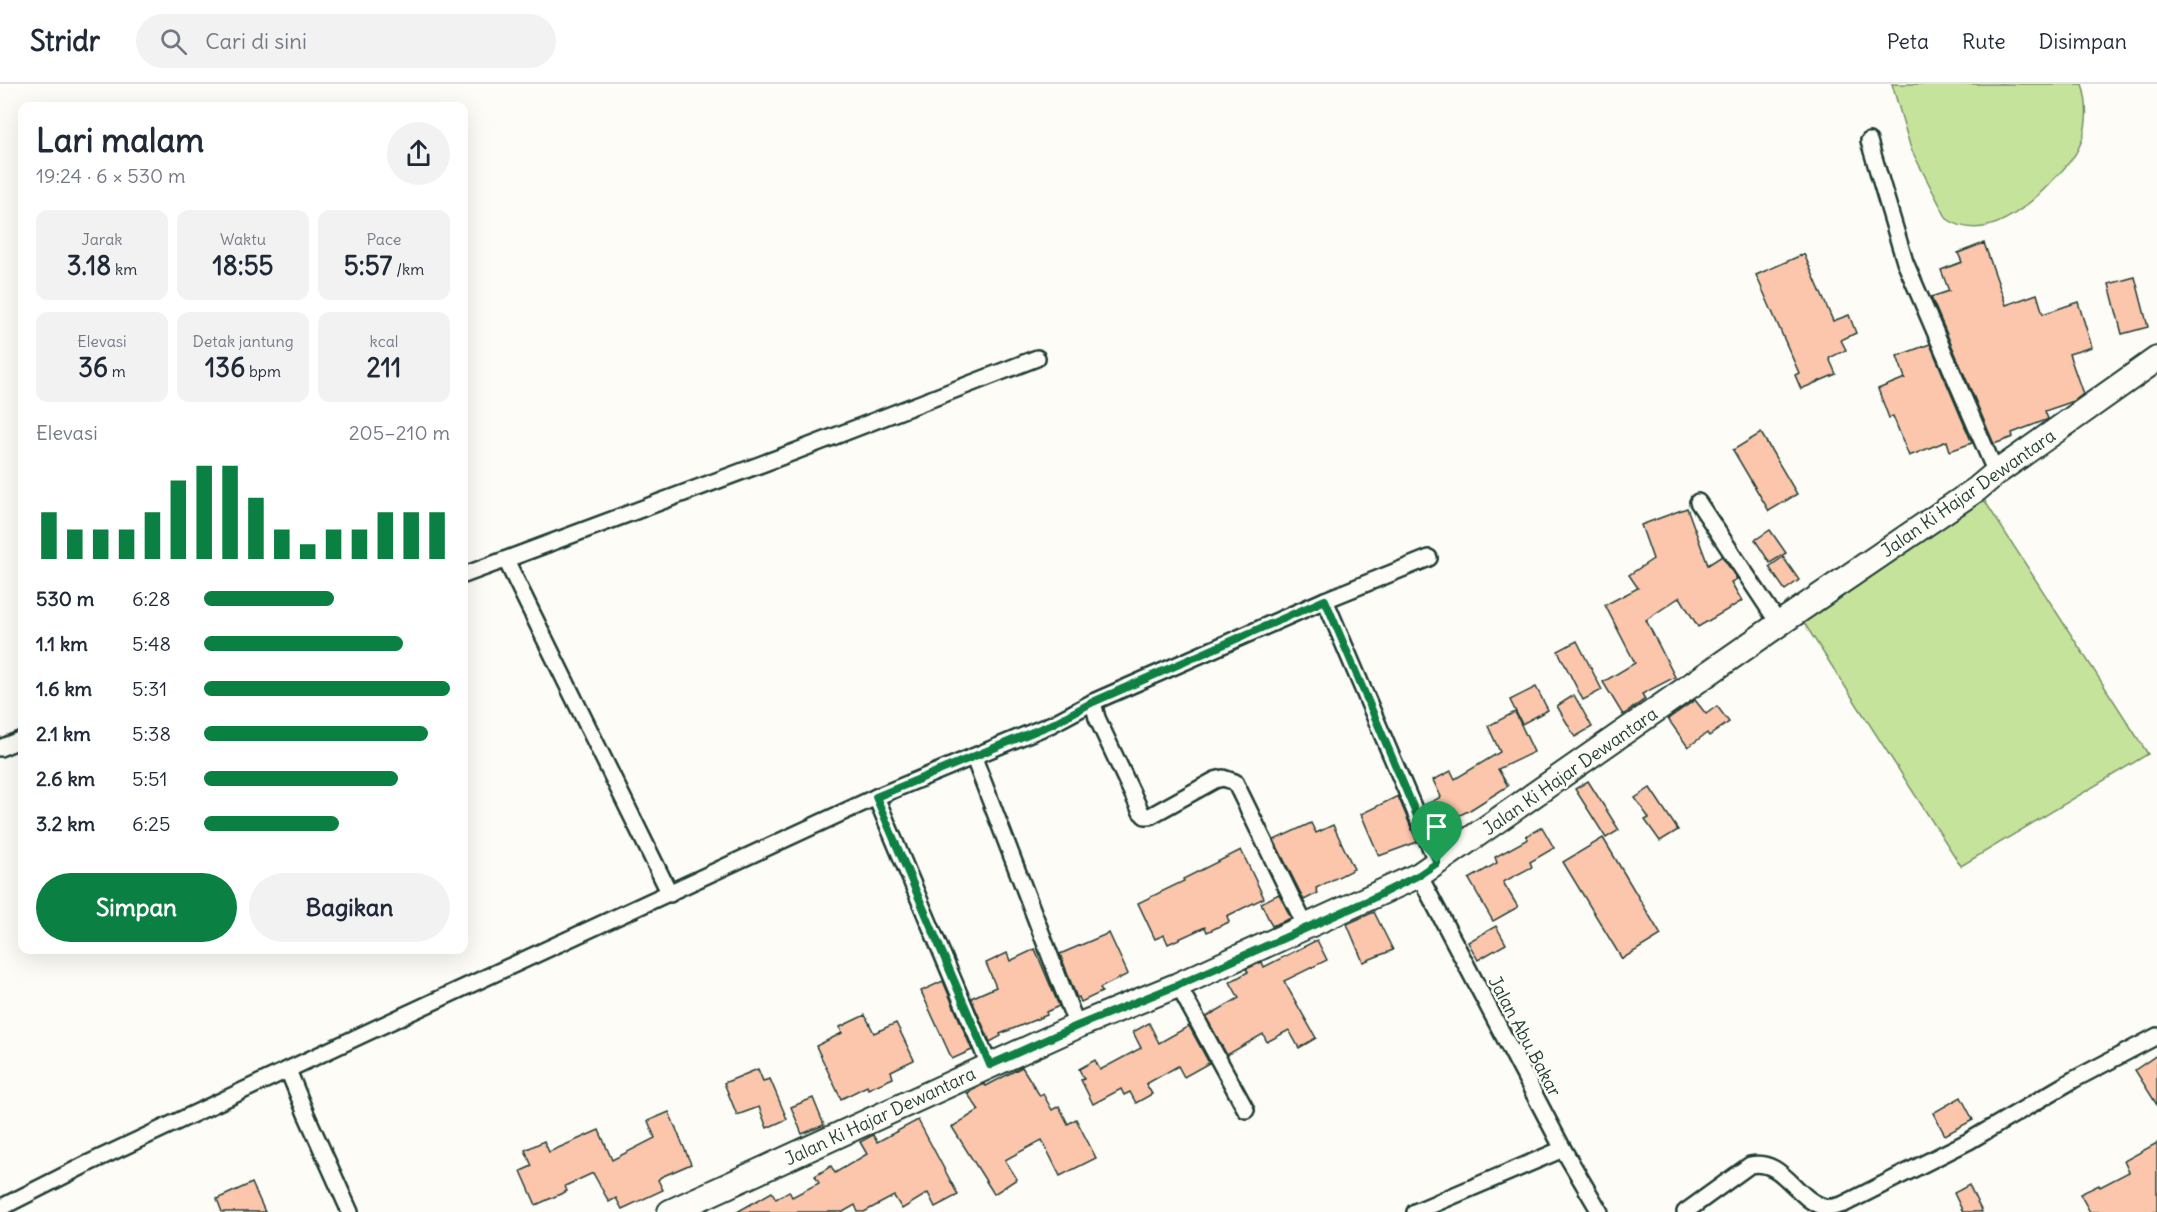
<!DOCTYPE html>
<html lang="id">
<head>
<meta charset="utf-8">
<style>
	:root { --surface:#fff; --page:#f2f2f3; --text:#1f2937; --muted:#747a83; --line:#e0e1e3; --accent:#0b8043 }
	body { margin:0; font-family:Delius,sans-serif; background:var(--page); color:var(--text); height:100vh; display:flex; flex-direction:column; font-size:22px; white-space:nowrap }
	* { box-sizing:border-box; margin:0 }
	p { font-size:20px; color:var(--muted) }
	.icon { flex:none; width:33px; height:33px; fill:none; stroke:currentColor; stroke-width:2; stroke-linecap:round; stroke-linejoin:round }
	.map { position:relative; flex:1; overflow:hidden }
	.panel { position:absolute; left:18px; top:18px; width:450px; height:852px; display:flex; flex-direction:column; background:var(--surface); border-radius:12px; box-shadow:0 6px 24px #0002 }
	.panel>* { flex:none }
	.pin { position:absolute; display:grid; place-items:center; width:51px; height:51px; color:#fff; margin:-62px -26px; border-radius:50% 50% 50% 0; rotate:-45deg; box-shadow:0 0 6px #0007 }
	.pin .icon { rotate:45deg }
	.round { display:grid; place-items:center; flex:none; width:63px; height:63px; border-radius:32px; background:var(--page) }
	.headline { display:flex; align-items:center; justify-content:space-between; height:102px; padding:0 18px }
	h1 { font-size:33px; font-weight:700; line-height:45px }
	.figures { display:grid; grid-template-columns:repeat(3,1fr); gap:9px; height:102px; padding:6px 18px }
	.figures div { display:grid; align-content:center; border-radius:12px; background:var(--page); text-align:center }
	.figures b { font-size:26px; font-weight:700 }
	.figures small { font-size:16px; font-weight:400 }
	.figures p { font-size:16px }
	.chart { height:168px; padding:12px 18px }
	.chart p { display:flex; justify-content:space-between }
	.chart svg { width:100%; height:108px; margin-top:6px; stroke:var(--accent); stroke-width:6 }
	.primary-button { display:flex; gap:12px; margin-top:auto; padding:12px 18px }
	.primary-button a { flex:1; height:69px; border-radius:36px; background:var(--accent); color:#fff; font-size:24px; font-weight:700; line-height:69px; text-align:center }
	.primary-button a+a { background:var(--page); color:var(--text) }
	ul { padding:0 18px; list-style:none; font-size:20px }
	li { display:grid; grid-template-columns:96px 72px 1fr; align-items:center; height:45px }
	li i { height:15px; border-radius:8px; background:var(--accent) }
	header { display:flex; align-items:center; gap:36px; box-sizing:border-box; height:84px; padding:0 30px; background:var(--surface); border-bottom:2px solid var(--line) }
	header strong { font-size:28px }
	nav { display:flex; gap:33px; margin-inline-start:auto; font-size:21px }
	.search { width:420px; height:54px; background:var(--page); display:flex; align-items:center; gap:15px; box-sizing:border-box; padding:0 21px; border-radius:33px; color:var(--muted); font-size:22px }
	.map>svg:first-child { display:block }
	.green { fill:#c5e39a; stroke:#729067; stroke-width:1.5 }
	.building { fill:#fbc6ac; stroke:#1f3d34; stroke-width:1.5 }
	.lines { fill:none; stroke-linecap:round; stroke-linejoin:round }
	.minor-casing { stroke:#1f3d34; stroke-width:20 }
	.primary-casing { stroke:#1f3d34; stroke-width:28 }
	.minor { stroke:#fdfcf7; stroke-width:15 }
	.primary { stroke:#fdfcf7; stroke-width:24 }
	.route-casing { stroke:#fff; stroke-width:12 }
	.route { stroke:#0b8043; stroke-width:8 }
	.labels { text-anchor:middle; dominant-baseline:central; stroke-width:5; stroke-linejoin:round; paint-order:stroke }
	.street-label { font-size:18px; fill:#1f3d34; stroke:#fdfcf7 }
</style>
</head>
<body>
<header>
<strong>Stridr</strong>
<div class="search"><svg class="icon" aria-label="search" viewBox="0 0 24 24"><circle cx="10" cy="10" r="6"/><path d="M15 15l6 6"/></svg>Cari di sini</div>
<nav><a>Peta</a><a>Rute</a><a>Disimpan</a></nav>
</header>
<div class="map">
<svg width="2157" height="1128" viewBox="0 0 2157 1128">
	<rect width="100%" height="100%" fill="#fdfcf7"/>
	<filter id="ink" filterUnits="userSpaceOnUse"><feTurbulence type="fractalNoise" baseFrequency=".0167" numOctaves="2"/><feDisplacementMap in="SourceGraphic" scale="12" xChannelSelector="R" yChannelSelector="G"/><feConvolveMatrix kernelMatrix="1 2 1 2 8 2 1 2 1" color-interpolation-filters="sRGB"/></filter>
	<g filter="url(#ink)">
		<g class="green">
			<path d="M 1892,0 L 2082,0 C 2089,22 2088,47 2077,67 C 2072,77 2061,88 2053,96 C 2028,123 1985,161 1947,135 L 1911,65 Z"/>
			<path d="M 1977,405 L 2148,670 L 1961,782 L 1797,528 Z"/>
		</g>
		<g class="building">
			<path d="M 1984,159 L 2006,221 L 2037,210 L 2043,230 L 2078,218 L 2092,263 L 2069,270 L 2083,310 L 2074,317 L 2045,327 L 2048,335 L 2046,336 L 2012,349 L 2013,353 L 1994,360 L 1931,213 L 1949,207 L 1941,186 L 1962,178 L 1958,169 Z"/>
			<path d="M 1804,170 L 1833,237 L 1849,231 L 1856,249 L 1841,256 L 1846,266 L 1829,274 L 1836,290 L 1801,305 L 1795,291 L 1799,289 L 1756,191 Z"/>
			<path d="M 2135,193 L 2148,243 L 2122,250 L 2109,200 Z"/>
			<path d="M 1930,260 L 1972,359 L 1950,367 L 1947,357 L 1909,372 L 1893,332 L 1889,334 L 1878,305 L 1905,294 L 1897,272 Z"/>
			<path d="M 1761,349 L 1797,410 L 1769,427 L 1733,366 Z"/>
			<path d="M 1687,424 L 1708,481 L 1722,472 L 1737,495 L 1731,498 L 1742,517 L 1698,543 L 1680,513 L 1646,536 L 1675,593 L 1642,610 L 1645,615 L 1623,631 L 1603,598 L 1635,579 L 1605,521 L 1638,504 L 1629,491 L 1653,475 L 1641,441 Z"/>
			<path d="M 1770,446 L 1786,469 L 1770,479 L 1755,456 Z"/>
			<path d="M 1783,473 L 1799,496 L 1785,506 L 1769,483 Z"/>
			<path d="M 1577,557 L 1602,606 L 1583,616 L 1558,567 Z"/>
			<path d="M 1536,603 L 1548,626 L 1522,640 L 1510,616 Z"/>
			<path d="M 1574,611 L 1592,643 L 1575,653 L 1557,622 Z"/>
			<path d="M 1695,616 L 1706,630 L 1717,622 L 1729,638 L 1709,652 L 1707,649 L 1688,663 L 1668,635 Z"/>
			<path d="M 1515,628 L 1534,668 L 1498,685 L 1508,702 L 1470,726 L 1450,736 L 1455,748 L 1438,756 L 1423,722 L 1441,713 L 1433,696 L 1451,687 L 1455,695 L 1500,668 L 1488,642 Z"/>
			<path d="M 1588,697 L 1619,746 L 1606,754 L 1575,705 Z"/>
			<path d="M 1650,704 L 1678,746 L 1660,757 L 1645,736 L 1649,734 L 1635,714 Z"/>
			<path d="M 1398,712 L 1417,758 L 1379,772 L 1361,730 Z"/>
			<path d="M 1311,739 L 1316,749 L 1333,741 L 1354,785 L 1316,804 L 1318,809 L 1304,816 L 1274,756 Z"/>
			<path d="M 1542,743 L 1554,764 L 1530,778 L 1532,783 L 1503,798 L 1518,823 L 1493,837 L 1469,795 L 1497,779 L 1495,773 L 1528,755 L 1526,752 Z"/>
			<path d="M 1603,754 L 1661,851 L 1622,875 L 1563,778 Z"/>
			<path d="M 1241,766 L 1264,814 L 1227,832 L 1229,838 L 1207,848 L 1205,843 L 1168,860 L 1164,851 L 1155,855 L 1138,819 L 1184,797 L 1183,795 Z"/>
			<path d="M 1279,810 L 1291,834 L 1272,842 L 1261,819 Z"/>
			<path d="M 1374,828 L 1393,866 L 1363,878 L 1347,840 Z"/>
			<path d="M 1496,842 L 1506,860 L 1478,876 L 1468,858 Z"/>
			<path d="M 1109,849 L 1128,890 L 1100,904 L 1102,908 L 1081,918 L 1079,913 L 1077,914 L 1060,870 Z"/>
			<path d="M 1317,856 L 1327,876 L 1284,897 L 1316,954 L 1299,964 L 1289,946 L 1267,958 L 1263,950 L 1227,971 L 1206,933 L 1239,914 L 1230,898 L 1248,888 L 1246,885 L 1262,878 L 1264,883 Z"/>
			<path d="M 1035,865 L 1059,922 L 1046,928 L 1047,931 L 1000,950 L 1001,952 L 990,958 L 971,914 L 996,903 L 986,879 L 1007,869 L 1010,877 Z"/>
			<path d="M 943,897 L 972,966 L 952,975 L 921,907 Z"/>
			<path d="M 865,931 L 874,949 L 896,939 L 914,976 L 891,987 L 893,994 L 868,1005 L 867,1002 L 841,1015 L 816,962 L 842,949 L 840,943 Z"/>
			<path d="M 1149,939 L 1159,959 L 1189,942 L 1209,979 L 1184,993 L 1178,982 L 1146,1000 L 1152,1010 L 1136,1019 L 1130,1008 L 1124,1011 L 1121,1005 L 1093,1020 L 1081,996 L 1084,995 L 1079,985 L 1095,976 L 1100,986 L 1141,964 L 1133,948 Z"/>
			<path d="M 2157,971 L 2157,1021 L 2135,986 Z"/>
			<path d="M 1022,983 L 1040,1012 L 1043,1010 L 1052,1026 L 1059,1022 L 1068,1040 L 1076,1035 L 1096,1074 L 1060,1092 L 1042,1056 L 1005,1076 L 1017,1095 L 994,1110 L 952,1043 L 979,1026 L 967,1009 L 984,1000 L 986,1002 Z"/>
			<path d="M 758,985 L 763,997 L 770,995 L 787,1035 L 767,1044 L 759,1023 L 737,1031 L 724,999 Z"/>
			<path d="M 1961,1013 L 1973,1036 L 1945,1051 L 1933,1029 Z"/>
			<path d="M 813,1014 L 824,1041 L 802,1050 L 791,1023 Z"/>
			<path d="M 669,1028 L 691,1080 L 661,1093 L 658,1096 L 663,1106 L 622,1125 L 616,1114 L 609,1118 L 593,1089 L 565,1102 L 567,1107 L 536,1121 L 521,1087 L 532,1082 L 525,1066 L 544,1057 L 549,1068 L 599,1046 L 612,1076 L 655,1054 L 648,1037 Z"/>
			<path d="M 918,1036 L 958,1111 L 935,1123 L 928,1109 L 902,1125 L 894,1112 L 864,1128 L 858,1128 L 855,1121 L 843,1128 L 737,1128 L 772,1108 L 776,1115 L 789,1107 L 792,1113 L 819,1099 L 815,1092 L 831,1082 L 835,1089 L 867,1070 L 860,1058 L 873,1051 L 877,1058 Z"/>
			<path d="M 2157,1059 L 2157,1128 L 2090,1128 L 2080,1110 L 2099,1101 L 2100,1103 L 2129,1088 L 2124,1077 Z"/>
			<path d="M 252,1099 L 265,1128 L 222,1128 L 217,1115 Z"/>
			<path d="M 1969,1101 L 1982,1128 L 1963,1128 L 1954,1109 Z"/>
		</g>
		<g class="lines">
			<g class="minor-casing">
				<g id="minor">
					<path d="M 1869,57 L 1905,178 L 1996,389"/>
					<path d="M 1698,418 L 1779,540"/>
					<path d="M 506,476 L 670,810"/>
					<path d="M 464,491 L 794,368 L 1037,274"/>
					<path d="M 1325,516 L 1437,779"/>
					<path d="M 1093,618 L 1097,634 L 1141,728 L 1145,732 L 1150,732 L 1215,696 L 1223,694 L 1235,698 L 1306,843"/>
					<path d="M 0,664 L 22,655"/>
					<path d="M 974,674 L 1077,942"/>
					<path d="M 876,713 L 989,981"/>
					<path d="M 1419,791 L 1563,1065 L 1600,1128"/>
					<path d="M 1178,901 L 1246,1026"/>
					<path d="M 288,986 L 306,1030 L 350,1128"/>
					<path d="M 0,1124 L 89,1079 L 368,948 L 876,713 L 1052,640 L 1093,618 L 1325,516 L 1429,474"/>
					<path d="M 1415,1128 L 1563,1065"/>
					<path d="M 1685,1128 L 1750,1081 C 1784,1074 1795,1116 1825,1123 C 1831,1124 1838,1122 1844,1120 L 1969,1057 L 2073,996 L 2157,952"/>
				</g>
			</g>
			<g class="primary-casing">
				<path id="primary" d="M 670,1128 L 1077,942 L 1178,901 L 1419,791 L 1779,540 L 1977,405 L 1996,389 L 2157,275"/>
			</g>
			<use href="#minor" class="minor"/>
			<use href="#primary" class="primary"/>
		</g>
	</g>
	<g class="lines" filter="url(#ink)">
		<g class="route-casing">
			<path id="route" d="M 1325,516 L 1437,779 L 1419,791 L 1365,818 L 1178,901 L 1077,942 L 990,981 L 876,713 L 1052,640 L 1093,618 Z"/>
		</g>
		<use href="#route" class="route"/>
	</g>
	<g class="labels">
		<g class="street-label">
			<text transform="translate(1968 409) rotate(-35)">Jalan Ki Hajar Dewantara</text>
			<text transform="translate(1570 687) rotate(-35)">Jalan Ki Hajar Dewantara</text>
			<text transform="translate(1525 952) rotate(62)">Jalan Abu Bakar</text>
			<text transform="translate(880 1032) rotate(-25)">Jalan Ki Hajar Dewantara</text>
		</g>
	</g>
</svg>
<div class="pin" style="left:1437px;top:779px;background:#1e9e55"><svg class="icon" aria-label="arrive" viewBox="0 0 24 24"><path d="M6 21V4h12l-3 4 3 4H6"/></svg></div>
<section class="panel">
<div class="headline"><div><h1>Lari malam</h1><p>19:24 · 6 × 530 m</p></div><a class="round"><svg class="icon" aria-label="share" viewBox="0 0 24 24"><path d="M12 15V3M7 8l5-5 5 5M5 13v7h14v-7"/></svg></a></div>
<div class="figures">
<div><p>Jarak</p><b>3.18<small> km</small></b></div>
<div><p>Waktu</p><b>18:55</b></div>
<div><p>Pace</p><b>5:57<small> /km</small></b></div>
</div>
<div class="figures">
<div><p>Elevasi</p><b>36<small> m</small></b></div>
<div><p>Detak jantung</p><b>136<small> bpm</small></b></div>
<div><p>kcal</p><b>211</b></div>
</div>
<div class="chart"><p><span>Elevasi</span>205–210 m</p>
<svg viewBox="0 0 160 44" preserveAspectRatio="none"><path d="M5 44V25M15 44V32M25 44V32M35 44V32M45 44V25M55 44V12M65 44V6M75 44V6M85 44V19M95 44V32M105 44V38M115 44V32M125 44V32M135 44V25M145 44V25M155 44V25"/></svg>
</div>
<ul>
<li><b>530 m</b>6:28<i style="width:53%"></i></li>
<li><b>1.1 km</b>5:48<i style="width:81%"></i></li>
<li><b>1.6 km</b>5:31<i style="width:100%"></i></li>
<li><b>2.1 km</b>5:38<i style="width:91%"></i></li>
<li><b>2.6 km</b>5:51<i style="width:79%"></i></li>
<li><b>3.2 km</b>6:25<i style="width:55%"></i></li>
</ul>
<div class="primary-button"><a>Simpan</a><a>Bagikan</a></div>
</section>
</div>
</body>
</html>
